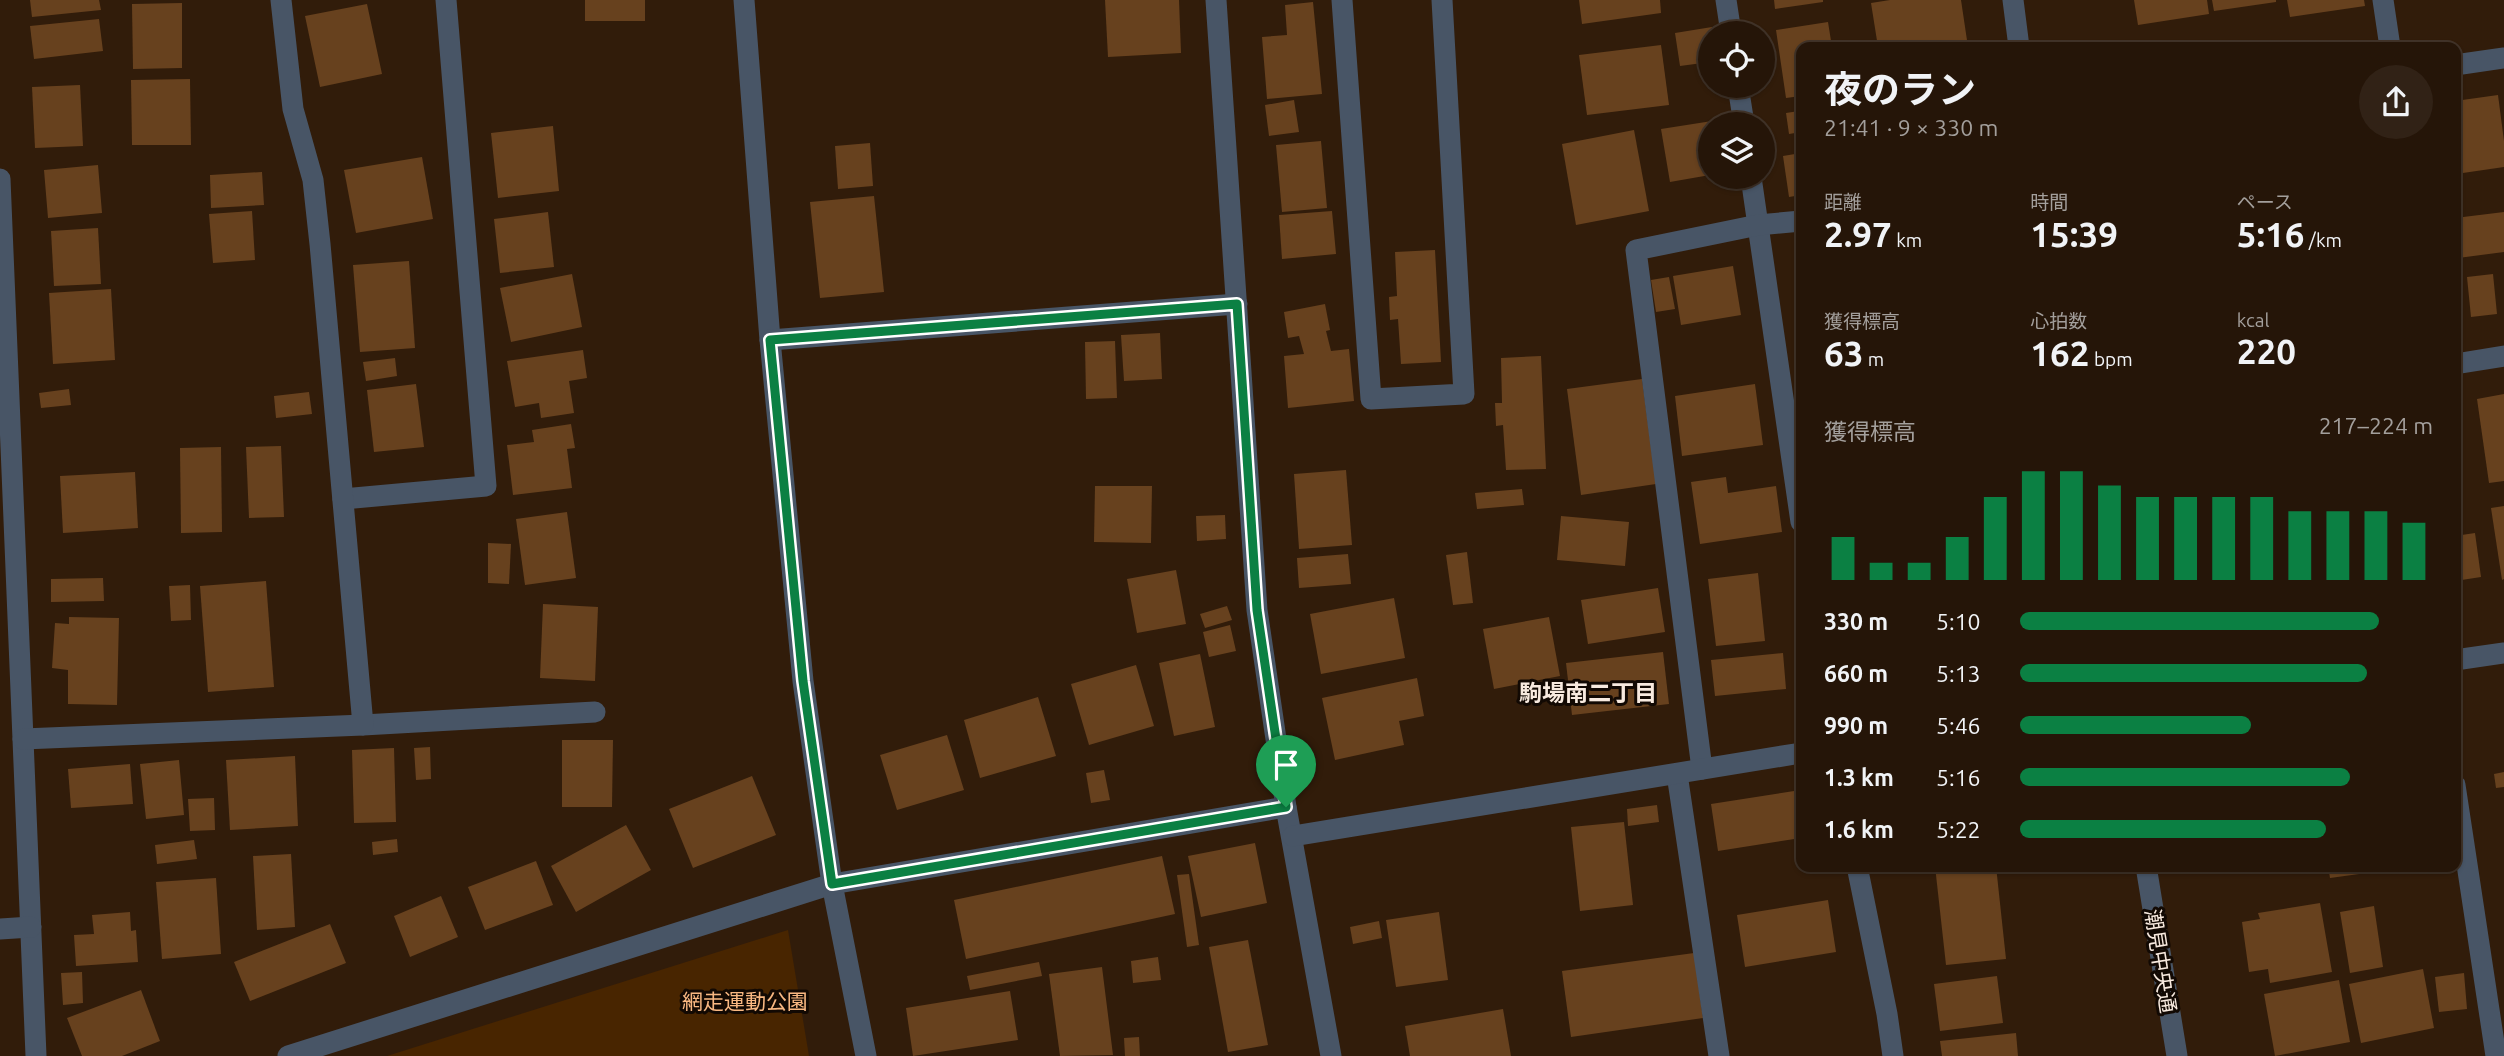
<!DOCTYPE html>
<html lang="ja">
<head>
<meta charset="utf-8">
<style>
	:root { --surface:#251508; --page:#312216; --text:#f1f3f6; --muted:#a39f9c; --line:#423429; --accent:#0b8043 }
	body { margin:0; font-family:Ubuntu,"Noto Sans JP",sans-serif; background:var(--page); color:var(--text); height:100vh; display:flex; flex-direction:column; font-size:26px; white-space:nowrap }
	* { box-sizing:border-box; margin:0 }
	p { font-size:23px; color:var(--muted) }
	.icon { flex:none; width:38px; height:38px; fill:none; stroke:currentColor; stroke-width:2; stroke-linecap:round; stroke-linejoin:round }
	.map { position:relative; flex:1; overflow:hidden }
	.sheet { position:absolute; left:1796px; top:42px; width:665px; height:830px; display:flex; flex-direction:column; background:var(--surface); border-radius:14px; box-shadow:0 2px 5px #0004,0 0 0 2px var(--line) }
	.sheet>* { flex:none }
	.buttons { position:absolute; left:1698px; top:21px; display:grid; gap:14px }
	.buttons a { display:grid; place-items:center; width:77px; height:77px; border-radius:50%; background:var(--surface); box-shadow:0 2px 5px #0004,0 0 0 2px var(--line); font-size:35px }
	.pin { position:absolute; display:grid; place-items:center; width:60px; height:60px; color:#fff; margin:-72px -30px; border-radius:50% 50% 50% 0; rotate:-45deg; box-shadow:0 0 7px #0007 }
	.pin .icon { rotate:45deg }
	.round { display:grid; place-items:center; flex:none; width:74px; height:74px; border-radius:37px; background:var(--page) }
	.summary { display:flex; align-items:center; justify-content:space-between; height:119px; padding:0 28px }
	h1 { font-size:38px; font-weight:700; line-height:52px }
	.stats { display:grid; grid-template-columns:repeat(3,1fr); gap:10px; height:119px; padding:7px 28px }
	.stats div { display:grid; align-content:center }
	.stats b { font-size:35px; font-weight:700 }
	.stats small { font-size:19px; font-weight:400 }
	.stats p { font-size:19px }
	.chart { height:196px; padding:14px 28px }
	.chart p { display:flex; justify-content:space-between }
	.chart svg { width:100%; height:126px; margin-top:7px; stroke:var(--accent); stroke-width:6 }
	ul { padding:0 28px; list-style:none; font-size:23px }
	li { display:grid; grid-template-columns:112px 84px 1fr; align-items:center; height:52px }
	li i { height:18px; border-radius:9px; background:var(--accent) }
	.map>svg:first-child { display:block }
	.green { fill:#482500 }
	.building { fill:#67411e }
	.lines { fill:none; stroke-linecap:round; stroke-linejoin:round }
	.minor { stroke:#485566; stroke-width:21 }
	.tertiary { stroke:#485566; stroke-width:21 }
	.route-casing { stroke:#fff; stroke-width:14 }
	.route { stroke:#0b8043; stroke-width:9 }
	.labels { text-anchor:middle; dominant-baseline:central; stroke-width:6; stroke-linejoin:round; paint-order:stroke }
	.street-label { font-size:21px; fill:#f8eadf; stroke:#120903 }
	.park-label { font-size:21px; fill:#f9b882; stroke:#120903 }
	.neighbourhood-label { font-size:23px; font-weight:bold; fill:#f8eadf; stroke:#120903 }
</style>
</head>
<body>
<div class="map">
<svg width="2504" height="1056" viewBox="0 0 2504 1056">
	<rect width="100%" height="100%" fill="#311c0a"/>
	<path class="green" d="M 788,930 L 809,1056 L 387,1056 Z"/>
	<g class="building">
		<path d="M 30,0 L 99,0 L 101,10 L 32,17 Z"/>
		<rect x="585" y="0" width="60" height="21"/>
		<path d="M 1105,0 L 1179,0 L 1181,53 L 1108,57 Z"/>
		<path d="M 1579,0 L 1660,0 L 1661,13 L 1582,24 Z"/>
		<path d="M 1774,0 L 1823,0 L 1823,2 L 1775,9 Z"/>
		<path d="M 1890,0 L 1961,0 L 1968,47 L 1878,47 L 1871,3 Z"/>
		<path d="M 2134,0 L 2207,0 L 2209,14 L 2138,25 Z"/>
		<path d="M 2212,0 L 2276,0 L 2276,2 L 2214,11 Z"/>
		<path d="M 2287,0 L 2364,0 L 2365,6 L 2290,17 Z"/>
		<path d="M 1313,2 L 1322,94 L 1267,99 L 1262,37 L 1287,35 L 1285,5 Z"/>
		<path d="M 182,3 L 182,68 L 133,69 L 132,4 Z"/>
		<path d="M 367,4 L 382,74 L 320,87 L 305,16 Z"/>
		<path d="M 99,19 L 103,51 L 34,59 L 30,26 Z"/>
		<path d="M 1828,22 L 1832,47 L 1801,47 L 1801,96 L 1786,98 L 1776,30 Z"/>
		<path d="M 1712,27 L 1710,62 L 1680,66 L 1675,33 Z"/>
		<path d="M 1661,45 L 1669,105 L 1587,115 L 1579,55 Z"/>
		<path d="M 190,79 L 191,145 L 132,145 L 131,80 Z"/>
		<path d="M 80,85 L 83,146 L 35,148 L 32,87 Z"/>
		<path d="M 2498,95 L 2504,141 L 2504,167 L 2456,174 L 2455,101 Z"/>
		<path d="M 1294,100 L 1299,132 L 1269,136 L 1265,105 Z"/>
		<path d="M 1799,111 L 1801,132 L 1789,134 L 1786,113 Z"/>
		<path d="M 1712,121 L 1710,175 L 1670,182 L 1661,129 Z"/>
		<path d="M 553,126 L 559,191 L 498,198 L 491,133 Z"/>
		<path d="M 1634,130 L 1649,211 L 1576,225 L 1562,144 Z"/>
		<path d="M 1321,141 L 1327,208 L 1282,212 L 1276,145 Z"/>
		<path d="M 870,143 L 873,186 L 838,189 L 835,146 Z"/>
		<path d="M 1801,153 L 1801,195 L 1789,197 L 1783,156 Z"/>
		<path d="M 422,157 L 433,219 L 356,233 L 344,170 Z"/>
		<path d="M 98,165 L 102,213 L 48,218 L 44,170 Z"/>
		<path d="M 262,172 L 264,205 L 211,208 L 210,175 Z"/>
		<path d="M 874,196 L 884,292 L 820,298 L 810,202 Z"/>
		<path d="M 252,211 L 255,260 L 213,263 L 209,214 Z"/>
		<path d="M 1332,211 L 1336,254 L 1282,259 L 1279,215 Z"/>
		<path d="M 548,212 L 554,267 L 500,273 L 494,219 Z"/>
		<path d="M 2504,212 L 2504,252 L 2458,258 L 2455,218 Z"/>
		<path d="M 98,228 L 101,284 L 54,286 L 51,231 Z"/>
		<path d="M 1435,250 L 1441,362 L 1401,364 L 1398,319 L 1390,320 L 1389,297 L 1397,296 L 1395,252 Z"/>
		<path d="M 409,261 L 415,348 L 360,352 L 353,265 Z"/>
		<path d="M 1733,266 L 1741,315 L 1681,325 L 1673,276 Z"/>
		<path d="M 572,274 L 582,327 L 511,342 L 500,288 Z"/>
		<path d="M 2493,274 L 2497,314 L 2471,317 L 2467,277 Z"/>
		<path d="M 1669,277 L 1675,309 L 1656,312 L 1651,280 Z"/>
		<path d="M 111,289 L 115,360 L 53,364 L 49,293 Z"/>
		<path d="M 1325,304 L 1330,330 L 1326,331 L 1331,351 L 1349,349 L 1354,401 L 1288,408 L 1284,356 L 1304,354 L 1299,336 L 1288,338 L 1284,312 Z"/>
		<path d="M 1160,333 L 1162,379 L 1124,381 L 1121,335 Z"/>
		<path d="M 1115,341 L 1117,398 L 1086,399 L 1085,342 Z"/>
		<path d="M 583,350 L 587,378 L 569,381 L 574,413 L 541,418 L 539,403 L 515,407 L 507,361 Z"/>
		<path d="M 1541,356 L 1546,469 L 1506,470 L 1503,425 L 1496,426 L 1495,403 L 1502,403 L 1501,358 Z"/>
		<path d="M 395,358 L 397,376 L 366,381 L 363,362 Z"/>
		<path d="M 1642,379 L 1656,484 L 1581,495 L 1567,389 Z"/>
		<path d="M 416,384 L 424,447 L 374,452 L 367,390 Z"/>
		<path d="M 1755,384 L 1763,445 L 1682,456 L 1675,396 Z"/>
		<path d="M 69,389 L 71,405 L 41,408 L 39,393 Z"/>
		<path d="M 309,392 L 312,414 L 276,418 L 274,396 Z"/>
		<path d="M 2504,394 L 2504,481 L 2489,483 L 2477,399 Z"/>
		<path d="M 571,424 L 575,448 L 567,449 L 572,488 L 513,495 L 507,445 L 534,442 L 532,430 Z"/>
		<path d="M 281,446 L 284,517 L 249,518 L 246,447 Z"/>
		<path d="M 221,447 L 222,532 L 181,533 L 180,448 Z"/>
		<path d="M 1346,470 L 1352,545 L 1299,549 L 1294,474 Z"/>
		<path d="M 135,472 L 138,528 L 63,533 L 60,476 Z"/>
		<path d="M 1726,477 L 1728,493 L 1776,486 L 1782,532 L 1700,544 L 1691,482 Z"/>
		<path d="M 1095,486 L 1152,486 L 1151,543 L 1094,542 Z"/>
		<path d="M 1522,489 L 1524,505 L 1477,509 L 1475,493 Z"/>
		<path d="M 2504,506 L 2504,579 L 2502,580 L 2491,508 Z"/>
		<path d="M 567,512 L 576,578 L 525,585 L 516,519 Z"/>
		<path d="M 1225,515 L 1226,539 L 1197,541 L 1196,516 Z"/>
		<path d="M 1561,516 L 1629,522 L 1625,566 L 1557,560 Z"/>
		<path d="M 2475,533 L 2481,577 L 2455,581 L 2455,536 Z"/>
		<path d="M 488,543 L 511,544 L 509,584 L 488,583 Z"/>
		<path d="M 1467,552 L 1473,603 L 1453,605 L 1446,555 Z"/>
		<path d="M 1348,554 L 1351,584 L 1299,588 L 1297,558 Z"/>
		<path d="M 1176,570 L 1186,624 L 1137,633 L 1127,579 Z"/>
		<path d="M 1758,573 L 1765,641 L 1716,646 L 1708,579 Z"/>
		<path d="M 103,578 L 104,601 L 51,602 L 51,579 Z"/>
		<path d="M 266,581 L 274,687 L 208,692 L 200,586 Z"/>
		<path d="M 190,585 L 191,620 L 171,621 L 169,586 Z"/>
		<path d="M 1658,588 L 1665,632 L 1588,644 L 1581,600 Z"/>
		<path d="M 1394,598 L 1405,658 L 1321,674 L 1310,614 Z"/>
		<path d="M 543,604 L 598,607 L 595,681 L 540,678 Z"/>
		<path d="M 1227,606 L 1232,620 L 1205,628 L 1200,614 Z"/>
		<path d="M 69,617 L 119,618 L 117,705 L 68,704 L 68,670 L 52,668 L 55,623 L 69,624 Z"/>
		<path d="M 1549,617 L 1560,676 L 1494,689 L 1483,629 Z"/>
		<path d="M 1230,625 L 1236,651 L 1209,657 L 1203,632 Z"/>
		<path d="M 1663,652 L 1669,704 L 1572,715 L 1566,663 Z"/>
		<path d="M 1783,653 L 1786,689 L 1715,696 L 1711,660 Z"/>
		<path d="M 1200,654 L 1215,727 L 1174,736 L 1159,663 Z"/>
		<path d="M 1136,665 L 1154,726 L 1089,745 L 1071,684 Z"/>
		<path d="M 1417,678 L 1424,716 L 1399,721 L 1404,745 L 1335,760 L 1322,698 Z"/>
		<path d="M 1038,697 L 1056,756 L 980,778 L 964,720 Z"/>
		<path d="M 947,735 L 964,790 L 897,810 L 880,755 Z"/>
		<path d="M 562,740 L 613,740 L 612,807 L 562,807 Z"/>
		<path d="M 430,747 L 431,779 L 416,780 L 414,748 Z"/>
		<path d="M 394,748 L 396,822 L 354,823 L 352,750 Z"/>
		<path d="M 295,756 L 298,826 L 230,830 L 226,760 Z"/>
		<path d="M 179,760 L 184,815 L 146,819 L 140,764 Z"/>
		<path d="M 130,764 L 133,804 L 71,808 L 68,769 Z"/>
		<path d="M 1104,770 L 1110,800 L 1091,803 L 1086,773 Z"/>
		<path d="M 2504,772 L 2504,787 L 2496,788 L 2494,774 Z"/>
		<path d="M 752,776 L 776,835 L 693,868 L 669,809 Z"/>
		<path d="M 1794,791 L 1801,838 L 1718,851 L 1711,804 Z"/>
		<path d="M 214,798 L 215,830 L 190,831 L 188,799 Z"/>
		<path d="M 1657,805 L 1659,822 L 1628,826 L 1627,809 Z"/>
		<path d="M 1624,822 L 1633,905 L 1580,911 L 1571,827 Z"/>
		<path d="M 626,825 L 651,870 L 576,912 L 551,866 Z"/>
		<path d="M 397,839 L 398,852 L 373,855 L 372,842 Z"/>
		<path d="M 194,840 L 197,859 L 157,864 L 155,845 Z"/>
		<path d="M 1255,843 L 1267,903 L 1201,917 L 1188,856 Z"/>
		<path d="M 291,854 L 295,927 L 257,930 L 253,856 Z"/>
		<path d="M 1162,856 L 1175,914 L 966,959 L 954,900 Z"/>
		<path d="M 536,861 L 553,905 L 485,930 L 468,887 Z"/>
		<path d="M 1935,866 L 1996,866 L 2006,959 L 1946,965 Z"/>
		<path d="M 2328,866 L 2403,866 L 2403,868 L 2330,878 Z"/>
		<path d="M 1189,874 L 1199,945 L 1187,947 L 1177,875 Z"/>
		<path d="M 216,878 L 221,954 L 162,959 L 156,882 Z"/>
		<path d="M 441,896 L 458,937 L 410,957 L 394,916 Z"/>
		<path d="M 1828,900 L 1836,952 L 1745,967 L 1737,915 Z"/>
		<path d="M 2320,903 L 2332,972 L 2270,983 L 2268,969 L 2249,972 L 2242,922 L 2260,919 L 2258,913 Z"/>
		<path d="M 2374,906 L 2383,967 L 2350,973 L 2340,912 Z"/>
		<path d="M 130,912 L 131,931 L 136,930 L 138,962 L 76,966 L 74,935 L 94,934 L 92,915 Z"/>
		<path d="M 1439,912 L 1448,980 L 1396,987 L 1386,920 Z"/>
		<path d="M 1379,921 L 1382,938 L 1353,944 L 1350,927 Z"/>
		<path d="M 330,924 L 346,963 L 250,1001 L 234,962 Z"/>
		<path d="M 1248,940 L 1268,1045 L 1228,1052 L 1209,947 Z"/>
		<path d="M 1694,953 L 1703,1018 L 1571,1037 L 1562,971 Z"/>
		<path d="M 1158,957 L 1161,980 L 1133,983 L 1131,961 Z"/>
		<path d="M 1039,962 L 1042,976 L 970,990 L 967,976 Z"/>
		<path d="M 1102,967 L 1113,1055 L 1060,1056 L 1049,974 Z"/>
		<path d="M 2423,969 L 2434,1028 L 2361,1043 L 2349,984 Z"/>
		<path d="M 82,972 L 83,1003 L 63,1005 L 61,973 Z"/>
		<path d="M 2464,973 L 2467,1009 L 2439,1012 L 2435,977 Z"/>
		<path d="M 1997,976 L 2003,1023 L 1940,1031 L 1934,984 Z"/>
		<path d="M 2339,980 L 2350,1042 L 2275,1056 L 2264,994 Z"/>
		<path d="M 141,990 L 160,1041 L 122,1056 L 82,1056 L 67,1018 Z"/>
		<path d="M 1010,991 L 1018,1040 L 913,1056 L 906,1008 Z"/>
		<path d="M 1503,1009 L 1511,1056 L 1410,1056 L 1405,1026 Z"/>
		<path d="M 2016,1033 L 2018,1056 L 1942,1056 L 1940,1041 Z"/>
		<path d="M 1139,1037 L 1140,1056 L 1125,1056 L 1124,1038 Z"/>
	</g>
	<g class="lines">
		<g class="minor">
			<path d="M 744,0 L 770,340 L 803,681 L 832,884 L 866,1056"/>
			<path d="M 1216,0 L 1257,610 L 1286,807 L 1331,1056"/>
			<path d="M 1342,0 L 1371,399 L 1464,394 L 1442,0"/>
			<path d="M 1726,0 L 1731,33"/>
			<path d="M 2383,0 L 2390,47"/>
			<path d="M 2455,65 L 2504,58"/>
			<path d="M 1738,86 L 1744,124"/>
			<path d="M 1751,177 L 1801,522"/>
			<path d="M 0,179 L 36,1056"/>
			<path d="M 770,340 L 1237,304"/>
			<path d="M 2455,364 L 2504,356"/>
			<path d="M 343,499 L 486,486 L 446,0"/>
			<path d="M 2455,660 L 2504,653"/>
			<path d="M 363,725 L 595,712"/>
			<path d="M 23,739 L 363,725 L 320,244 L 313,180 L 293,109 L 281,0"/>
			<path d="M 1702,769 L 1636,250 L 1758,225 L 1801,221"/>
			<path d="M 1677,774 L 1719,1056"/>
			<path d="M 2455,785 L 2496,1056"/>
			<path d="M 1293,836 L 1801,753"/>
			<path d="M 1857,866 L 1887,1014 L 1893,1056"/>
			<path d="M 0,929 L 31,927"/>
			<path d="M 288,1056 L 832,884 L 1286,807"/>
		</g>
		<g class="tertiary">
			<path d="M 2013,0 L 2019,47"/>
			<path d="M 2146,866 L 2177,1056"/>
		</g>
	</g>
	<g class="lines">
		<g class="route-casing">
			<path id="route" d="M 1237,304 L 1257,610 L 1286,807 L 832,884 L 803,681 L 770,340 Z"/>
		</g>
		<use href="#route" class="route"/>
	</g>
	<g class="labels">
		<g class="street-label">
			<text transform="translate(2161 961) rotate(81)">潮見中央通</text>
		</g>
		<g class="park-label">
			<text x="745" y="1001">網走運動公園</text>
		</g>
		<g class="neighbourhood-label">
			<text x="1588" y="692">駒場南二丁目</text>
		</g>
	</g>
</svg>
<div class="buttons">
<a><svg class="icon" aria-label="locate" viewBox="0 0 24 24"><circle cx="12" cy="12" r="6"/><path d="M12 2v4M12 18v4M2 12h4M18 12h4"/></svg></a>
<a><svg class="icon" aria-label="layers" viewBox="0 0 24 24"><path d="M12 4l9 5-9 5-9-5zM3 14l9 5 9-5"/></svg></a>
</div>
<div class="pin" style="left:1286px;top:807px;background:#1e9e55"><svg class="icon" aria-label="arrive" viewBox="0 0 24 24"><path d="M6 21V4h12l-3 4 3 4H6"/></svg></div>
<section class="sheet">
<div class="summary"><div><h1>夜のラン</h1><p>21:41 · 9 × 330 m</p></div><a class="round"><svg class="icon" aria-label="share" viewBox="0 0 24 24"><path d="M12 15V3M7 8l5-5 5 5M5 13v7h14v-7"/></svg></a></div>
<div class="stats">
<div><p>距離</p><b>2.97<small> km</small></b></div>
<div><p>時間</p><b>15:39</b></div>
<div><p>ペース</p><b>5:16<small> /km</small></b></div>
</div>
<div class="stats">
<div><p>獲得標高</p><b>63<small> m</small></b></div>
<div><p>心拍数</p><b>162<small> bpm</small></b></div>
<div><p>kcal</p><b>220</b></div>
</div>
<div class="chart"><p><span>獲得標高</span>217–224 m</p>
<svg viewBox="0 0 160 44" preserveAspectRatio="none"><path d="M5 44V29M15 44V38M25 44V38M35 44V29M45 44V15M55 44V6M65 44V6M75 44V11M85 44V15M95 44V15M105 44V15M115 44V15M125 44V20M135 44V20M145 44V20M155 44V24"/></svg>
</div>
<ul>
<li><b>330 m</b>5:10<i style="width:87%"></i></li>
<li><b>660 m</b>5:13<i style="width:84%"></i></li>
<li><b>990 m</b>5:46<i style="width:56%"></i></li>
<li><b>1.3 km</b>5:16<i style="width:80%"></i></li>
<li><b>1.6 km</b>5:22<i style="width:74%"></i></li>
</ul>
</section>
</div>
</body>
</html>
